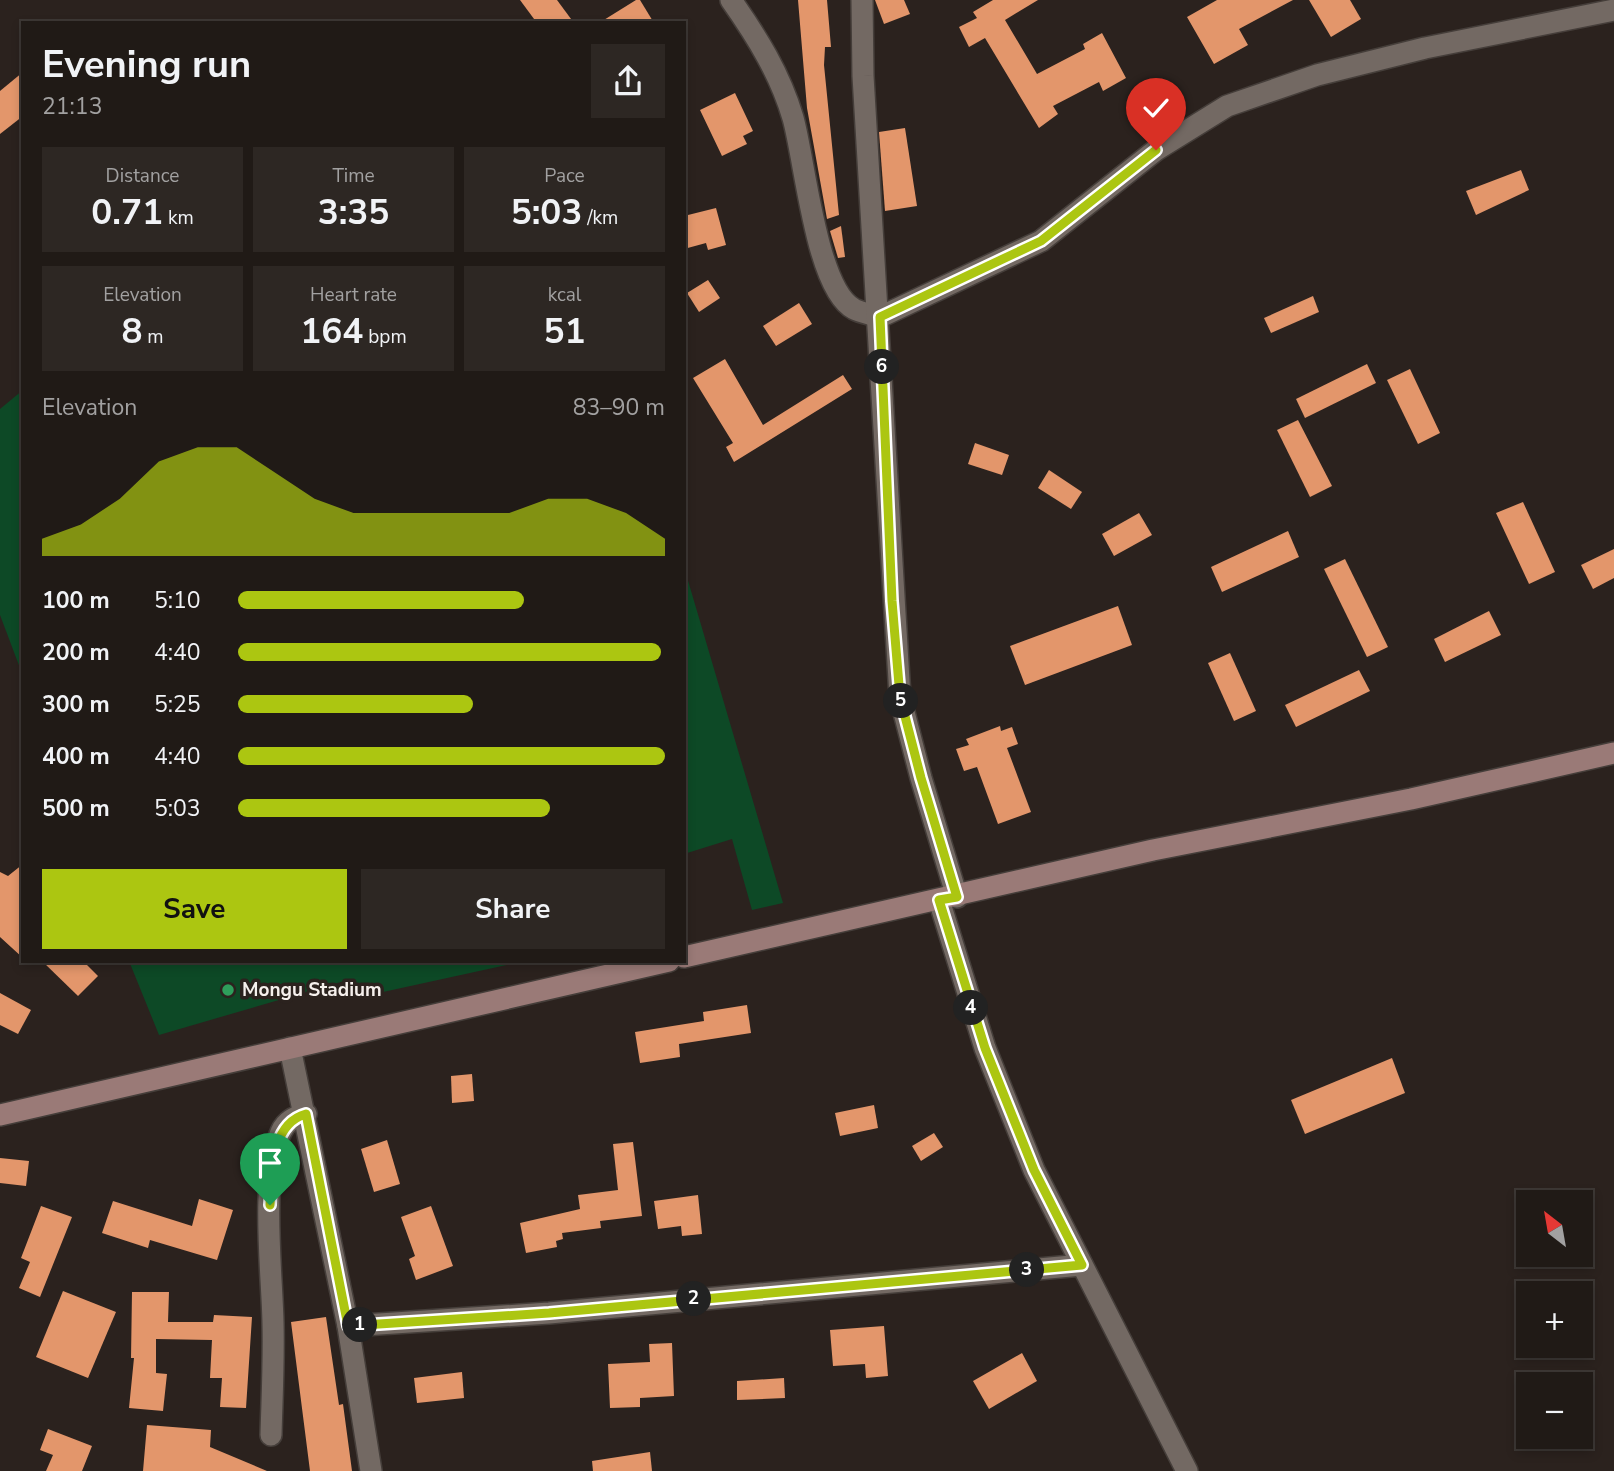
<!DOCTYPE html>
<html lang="en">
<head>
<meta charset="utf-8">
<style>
	:root { --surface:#201a16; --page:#2d2723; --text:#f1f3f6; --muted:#a2a1a1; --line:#3d3835; --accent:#acc611 }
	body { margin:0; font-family:"Nunito Sans",sans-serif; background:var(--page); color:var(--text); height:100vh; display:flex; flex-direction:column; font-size:26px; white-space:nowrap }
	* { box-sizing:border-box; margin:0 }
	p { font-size:23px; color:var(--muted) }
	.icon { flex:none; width:38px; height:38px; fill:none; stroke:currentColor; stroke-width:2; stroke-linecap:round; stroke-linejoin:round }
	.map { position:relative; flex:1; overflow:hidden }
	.drawer { position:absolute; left:21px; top:21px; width:665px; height:942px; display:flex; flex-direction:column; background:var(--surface); border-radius:0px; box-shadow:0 4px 10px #0003,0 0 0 2px var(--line) }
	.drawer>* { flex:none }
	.needle { width:46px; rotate:329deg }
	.tools { position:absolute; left:1516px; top:1190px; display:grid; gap:14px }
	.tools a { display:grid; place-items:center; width:77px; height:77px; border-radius:0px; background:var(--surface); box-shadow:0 4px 10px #0003,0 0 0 2px var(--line); font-size:35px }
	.pin { position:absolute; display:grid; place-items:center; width:60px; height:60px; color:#fff; margin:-72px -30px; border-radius:50% 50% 50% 0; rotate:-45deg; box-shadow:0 0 7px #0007 }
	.pin .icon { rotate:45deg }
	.km { position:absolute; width:35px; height:35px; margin:-18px; border-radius:50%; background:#222; color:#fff; font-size:19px; line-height:35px; text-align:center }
	.round { display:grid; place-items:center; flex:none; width:74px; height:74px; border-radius:0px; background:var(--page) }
	.headline { display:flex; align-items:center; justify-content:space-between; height:119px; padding:0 21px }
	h1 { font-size:38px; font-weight:700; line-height:52px }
	.metrics { display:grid; grid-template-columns:repeat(3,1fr); gap:10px; height:119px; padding:7px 21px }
	.metrics div { display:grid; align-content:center; border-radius:0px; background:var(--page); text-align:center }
	.metrics b { font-size:35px; font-weight:700 }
	.metrics small { font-size:19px; font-weight:400 }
	.metrics p { font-size:19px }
	.chart { height:196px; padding:14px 21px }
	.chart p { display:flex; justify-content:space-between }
	.chart svg { width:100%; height:126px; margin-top:7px; fill:var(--accent); opacity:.7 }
	.action { display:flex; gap:14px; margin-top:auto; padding:14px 21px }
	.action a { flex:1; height:80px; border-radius:0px; background:var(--accent); color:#111; font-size:28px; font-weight:700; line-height:80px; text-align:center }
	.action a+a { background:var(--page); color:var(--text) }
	ul { padding:0 21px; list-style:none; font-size:23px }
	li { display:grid; grid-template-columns:112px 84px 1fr; align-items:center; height:52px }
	li i { height:18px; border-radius:9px; background:var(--accent) }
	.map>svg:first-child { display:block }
	.green { fill:#0d4926 }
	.building { fill:#e3966b }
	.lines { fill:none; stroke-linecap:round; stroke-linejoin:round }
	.street-casing { stroke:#453e3a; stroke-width:24 }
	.secondary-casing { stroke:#453e3a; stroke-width:24 }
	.street { stroke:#736963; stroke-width:21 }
	.secondary { stroke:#9a7a77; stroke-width:21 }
	.route-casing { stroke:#fff; stroke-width:14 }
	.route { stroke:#acc611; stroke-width:9 }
	.leisure-dot { fill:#2e9e5b; stroke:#2b221e; stroke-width:2.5 }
	.labels { text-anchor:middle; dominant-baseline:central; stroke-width:7; stroke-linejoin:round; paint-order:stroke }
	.poi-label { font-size:19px; font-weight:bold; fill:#f6f0ed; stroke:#2b221e; text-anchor:start }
</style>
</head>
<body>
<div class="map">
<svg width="1614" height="1471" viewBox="0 0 1614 1471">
	<rect width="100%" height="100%" fill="#2b221e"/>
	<g class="green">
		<path d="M 23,390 L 23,676 L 0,615 L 0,409 Z"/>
		<path d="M 684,567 L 783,903 L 752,910 L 732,839 L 684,854 Z"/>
		<path d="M 129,961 L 525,961 L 351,999 L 344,981 L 159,1035 Z"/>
	</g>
	<g class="building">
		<path d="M 520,0 L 557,0 L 574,23 L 537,23 Z"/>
		<path d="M 636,0 L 640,0 L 654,23 L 599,23 Z"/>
		<path d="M 798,0 L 827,0 L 831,47 L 825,47 L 824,65 L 839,215 L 827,219 L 807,108 Z"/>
		<path d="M 875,0 L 904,0 L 910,14 L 884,24 Z"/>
		<path d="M 993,0 L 1038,0 L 1005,20 L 1037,74 L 1085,49 L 1083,44 L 1102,33 L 1126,78 L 1103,91 L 1099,82 L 1053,106 L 1058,114 L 1039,128 L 985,38 L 969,47 L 959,27 L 977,18 L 973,12 Z"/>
		<path d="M 1217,0 L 1293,0 L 1239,29 L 1248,45 L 1214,64 L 1187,17 Z"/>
		<path d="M 1309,0 L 1350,0 L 1361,19 L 1331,37 Z"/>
		<path d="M 23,72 L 23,116 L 0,134 L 0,91 Z"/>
		<path d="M 735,93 L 753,131 L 743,136 L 747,144 L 722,156 L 700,110 Z"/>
		<path d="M 905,128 L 917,206 L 885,211 L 879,132 Z"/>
		<path d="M 1521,170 L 1529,190 L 1476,215 L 1466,191 Z"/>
		<path d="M 716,208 L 726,245 L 708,250 L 706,243 L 684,249 L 684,216 Z"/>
		<path d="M 841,226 L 845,257 L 838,258 L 830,231 Z"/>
		<path d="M 708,280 L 720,298 L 699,312 L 687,293 Z"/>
		<path d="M 1313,296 L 1319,312 L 1271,333 L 1264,318 Z"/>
		<path d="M 799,303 L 812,324 L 776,346 L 763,326 Z"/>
		<path d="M 725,359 L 763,425 L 843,375 L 852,389 L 734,462 L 726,447 L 733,443 L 693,378 Z"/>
		<path d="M 1367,364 L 1376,383 L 1305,418 L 1296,399 Z"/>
		<path d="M 1410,369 L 1440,433 L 1418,444 L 1387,380 Z"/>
		<path d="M 1298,420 L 1332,486 L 1310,497 L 1277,430 Z"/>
		<path d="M 975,443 L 1009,455 L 1002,475 L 968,464 Z"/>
		<path d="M 1049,470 L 1082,492 L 1071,509 L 1038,488 Z"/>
		<path d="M 1523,502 L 1555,572 L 1529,584 L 1496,513 Z"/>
		<path d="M 1139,513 L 1152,535 L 1114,556 L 1102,534 Z"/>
		<path d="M 1288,531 L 1299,557 L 1222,592 L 1211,567 Z"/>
		<path d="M 1614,549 L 1614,578 L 1593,589 L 1581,565 Z"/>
		<path d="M 1345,559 L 1388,647 L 1367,657 L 1324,569 Z"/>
		<path d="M 1118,606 L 1132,645 L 1025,685 L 1010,646 Z"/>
		<path d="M 1489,611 L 1501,635 L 1445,662 L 1434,639 Z"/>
		<path d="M 1230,653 L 1256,711 L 1234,721 L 1208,663 Z"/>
		<path d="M 1359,670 L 1370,691 L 1296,727 L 1285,705 Z"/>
		<path d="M 1000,726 L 1001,731 L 1012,727 L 1018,744 L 1007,748 L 1031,812 L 998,824 L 977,767 L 964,771 L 956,749 L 969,745 L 966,739 Z"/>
		<path d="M 23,864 L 23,958 L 0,937 L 0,872 L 8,876 Z"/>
		<path d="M 42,961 L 83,961 L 98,976 L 78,996 Z"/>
		<path d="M 0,993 L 31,1010 L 18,1034 L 0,1025 Z"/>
		<path d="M 747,1005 L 751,1033 L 679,1044 L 680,1057 L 640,1063 L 635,1032 L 704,1021 L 703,1012 Z"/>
		<path d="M 1392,1058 L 1405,1093 L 1305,1134 L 1291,1100 Z"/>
		<path d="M 472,1074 L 474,1101 L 452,1103 L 451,1076 Z"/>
		<path d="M 874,1105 L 878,1128 L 840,1136 L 835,1113 Z"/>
		<path d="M 934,1133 L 943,1147 L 921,1161 L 912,1146 Z"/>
		<path d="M 387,1140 L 400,1184 L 374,1192 L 361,1149 Z"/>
		<path d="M 633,1142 L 642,1216 L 600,1221 L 601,1228 L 562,1233 L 563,1239 L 556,1241 L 557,1247 L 526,1253 L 520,1223 L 580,1209 L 578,1195 L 618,1190 L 613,1144 Z"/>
		<path d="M 0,1158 L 29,1161 L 26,1186 L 0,1183 Z"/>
		<path d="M 698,1195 L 702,1234 L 682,1236 L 681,1226 L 658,1229 L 654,1201 Z"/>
		<path d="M 199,1199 L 233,1210 L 217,1260 L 150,1240 L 148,1248 L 102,1233 L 113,1201 L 192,1226 Z"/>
		<path d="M 41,1206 L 72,1217 L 40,1297 L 19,1288 L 30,1262 L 21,1258 Z"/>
		<path d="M 431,1206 L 453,1266 L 416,1280 L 409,1259 L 415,1256 L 401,1217 Z"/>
		<path d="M 63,1291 L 116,1312 L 88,1378 L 36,1357 Z"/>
		<path d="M 132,1292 L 169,1292 L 168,1322 L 213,1322 L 214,1315 L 252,1317 L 246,1408 L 220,1407 L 222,1378 L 210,1378 L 212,1340 L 156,1339 L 156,1373 L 167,1374 L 163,1411 L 129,1408 L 134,1358 L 131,1358 Z"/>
		<path d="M 326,1317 L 339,1405 L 343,1404 L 352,1471 L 310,1471 L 291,1322 Z"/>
		<path d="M 884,1326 L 888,1376 L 866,1378 L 865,1364 L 833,1366 L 830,1330 Z"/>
		<path d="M 672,1343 L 674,1396 L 640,1398 L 640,1407 L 610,1408 L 608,1364 L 650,1362 L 649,1344 Z"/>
		<path d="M 1022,1353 L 1037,1381 L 989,1409 L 973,1381 Z"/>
		<path d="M 462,1372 L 464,1398 L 417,1403 L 414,1378 Z"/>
		<path d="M 784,1378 L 785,1398 L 737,1400 L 737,1381 Z"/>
		<path d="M 147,1425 L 211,1430 L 210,1447 L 267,1471 L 143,1471 Z"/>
		<path d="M 48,1429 L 92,1446 L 82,1471 L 46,1471 L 53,1455 L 40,1450 Z"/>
		<path d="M 650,1452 L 652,1471 L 593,1471 L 592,1461 Z"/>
	</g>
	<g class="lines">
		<g class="street-casing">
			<g id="street">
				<path d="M 731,0 C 757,37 780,74 793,118 C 805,160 816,289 854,309 C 861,313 872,314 880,317 L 1041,241 L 1156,150 L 1227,106 L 1317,75 L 1425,48 L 1614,10"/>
				<path d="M 862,0 L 863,76 L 900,697 L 921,778 L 957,897"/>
				<path d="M 939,900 L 985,1048 L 1034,1170 L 1187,1471"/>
				<path d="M 290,1048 L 348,1326 L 371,1471"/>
				<path d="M 348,1326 L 549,1313 L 1082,1265"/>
				<path d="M 271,1435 C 272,1398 274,1360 273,1323 C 272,1271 260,1178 281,1132 C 286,1121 294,1117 306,1114"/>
			</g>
		</g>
		<g class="secondary-casing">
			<g id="secondary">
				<path d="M 684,957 L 1153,850 L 1411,799 L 1614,753"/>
				<path d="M 0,1115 L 669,961"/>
			</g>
		</g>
		<use href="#street" class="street"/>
		<use href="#secondary" class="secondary"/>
	</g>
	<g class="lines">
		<g class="route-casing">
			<path id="route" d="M 270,1205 C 272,1174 270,1124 306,1114 L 348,1326 L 549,1313 L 1082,1265 L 1034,1170 L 985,1048 L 939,900 L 957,897 L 921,778 L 900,697 L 892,601 L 880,317 L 1041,241 L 1156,150"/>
		</g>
		<use href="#route" class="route"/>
	</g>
	<circle class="leisure-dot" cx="228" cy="990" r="7"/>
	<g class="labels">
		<g class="poi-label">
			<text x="242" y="990">Mongu Stadium</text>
		</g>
	</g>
</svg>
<div class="tools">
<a><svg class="needle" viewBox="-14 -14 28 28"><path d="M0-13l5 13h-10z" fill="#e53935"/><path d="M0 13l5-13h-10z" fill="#a2a1a1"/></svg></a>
<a>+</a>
<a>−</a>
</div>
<div class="pin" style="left:270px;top:1205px;background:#1e9e55"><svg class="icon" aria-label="arrive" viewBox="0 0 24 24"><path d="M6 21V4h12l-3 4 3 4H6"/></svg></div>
<div class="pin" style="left:1156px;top:150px;background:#d93025"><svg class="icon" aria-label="check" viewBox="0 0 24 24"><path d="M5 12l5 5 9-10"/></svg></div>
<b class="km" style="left:360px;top:1325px">1</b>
<b class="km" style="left:694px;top:1299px">2</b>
<b class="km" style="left:1027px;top:1270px">3</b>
<b class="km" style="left:971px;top:1008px">4</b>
<b class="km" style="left:901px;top:701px">5</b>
<b class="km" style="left:882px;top:367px">6</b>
<section class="drawer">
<div class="headline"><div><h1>Evening run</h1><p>21:13</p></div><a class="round"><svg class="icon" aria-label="share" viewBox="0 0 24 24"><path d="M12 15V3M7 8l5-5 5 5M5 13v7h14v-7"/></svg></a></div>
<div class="metrics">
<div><p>Distance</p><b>0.71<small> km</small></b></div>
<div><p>Time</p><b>3:35</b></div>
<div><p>Pace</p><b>5:03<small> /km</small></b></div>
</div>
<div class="metrics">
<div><p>Elevation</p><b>8<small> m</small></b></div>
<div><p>Heart rate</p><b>164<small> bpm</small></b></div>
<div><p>kcal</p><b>51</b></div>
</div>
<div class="chart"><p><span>Elevation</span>83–90 m</p>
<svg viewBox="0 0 160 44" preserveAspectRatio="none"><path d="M0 44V38L10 33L20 24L30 11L40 6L50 6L60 15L70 24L80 29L90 29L100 29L110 29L120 29L130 24L140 24L150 29L160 38V44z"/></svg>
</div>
<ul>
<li><b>100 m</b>5:10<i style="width:67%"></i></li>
<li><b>200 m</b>4:40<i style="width:99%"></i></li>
<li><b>300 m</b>5:25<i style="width:55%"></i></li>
<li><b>400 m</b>4:40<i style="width:100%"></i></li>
<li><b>500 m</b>5:03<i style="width:73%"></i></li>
</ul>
<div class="action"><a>Save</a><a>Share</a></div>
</section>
</div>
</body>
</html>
